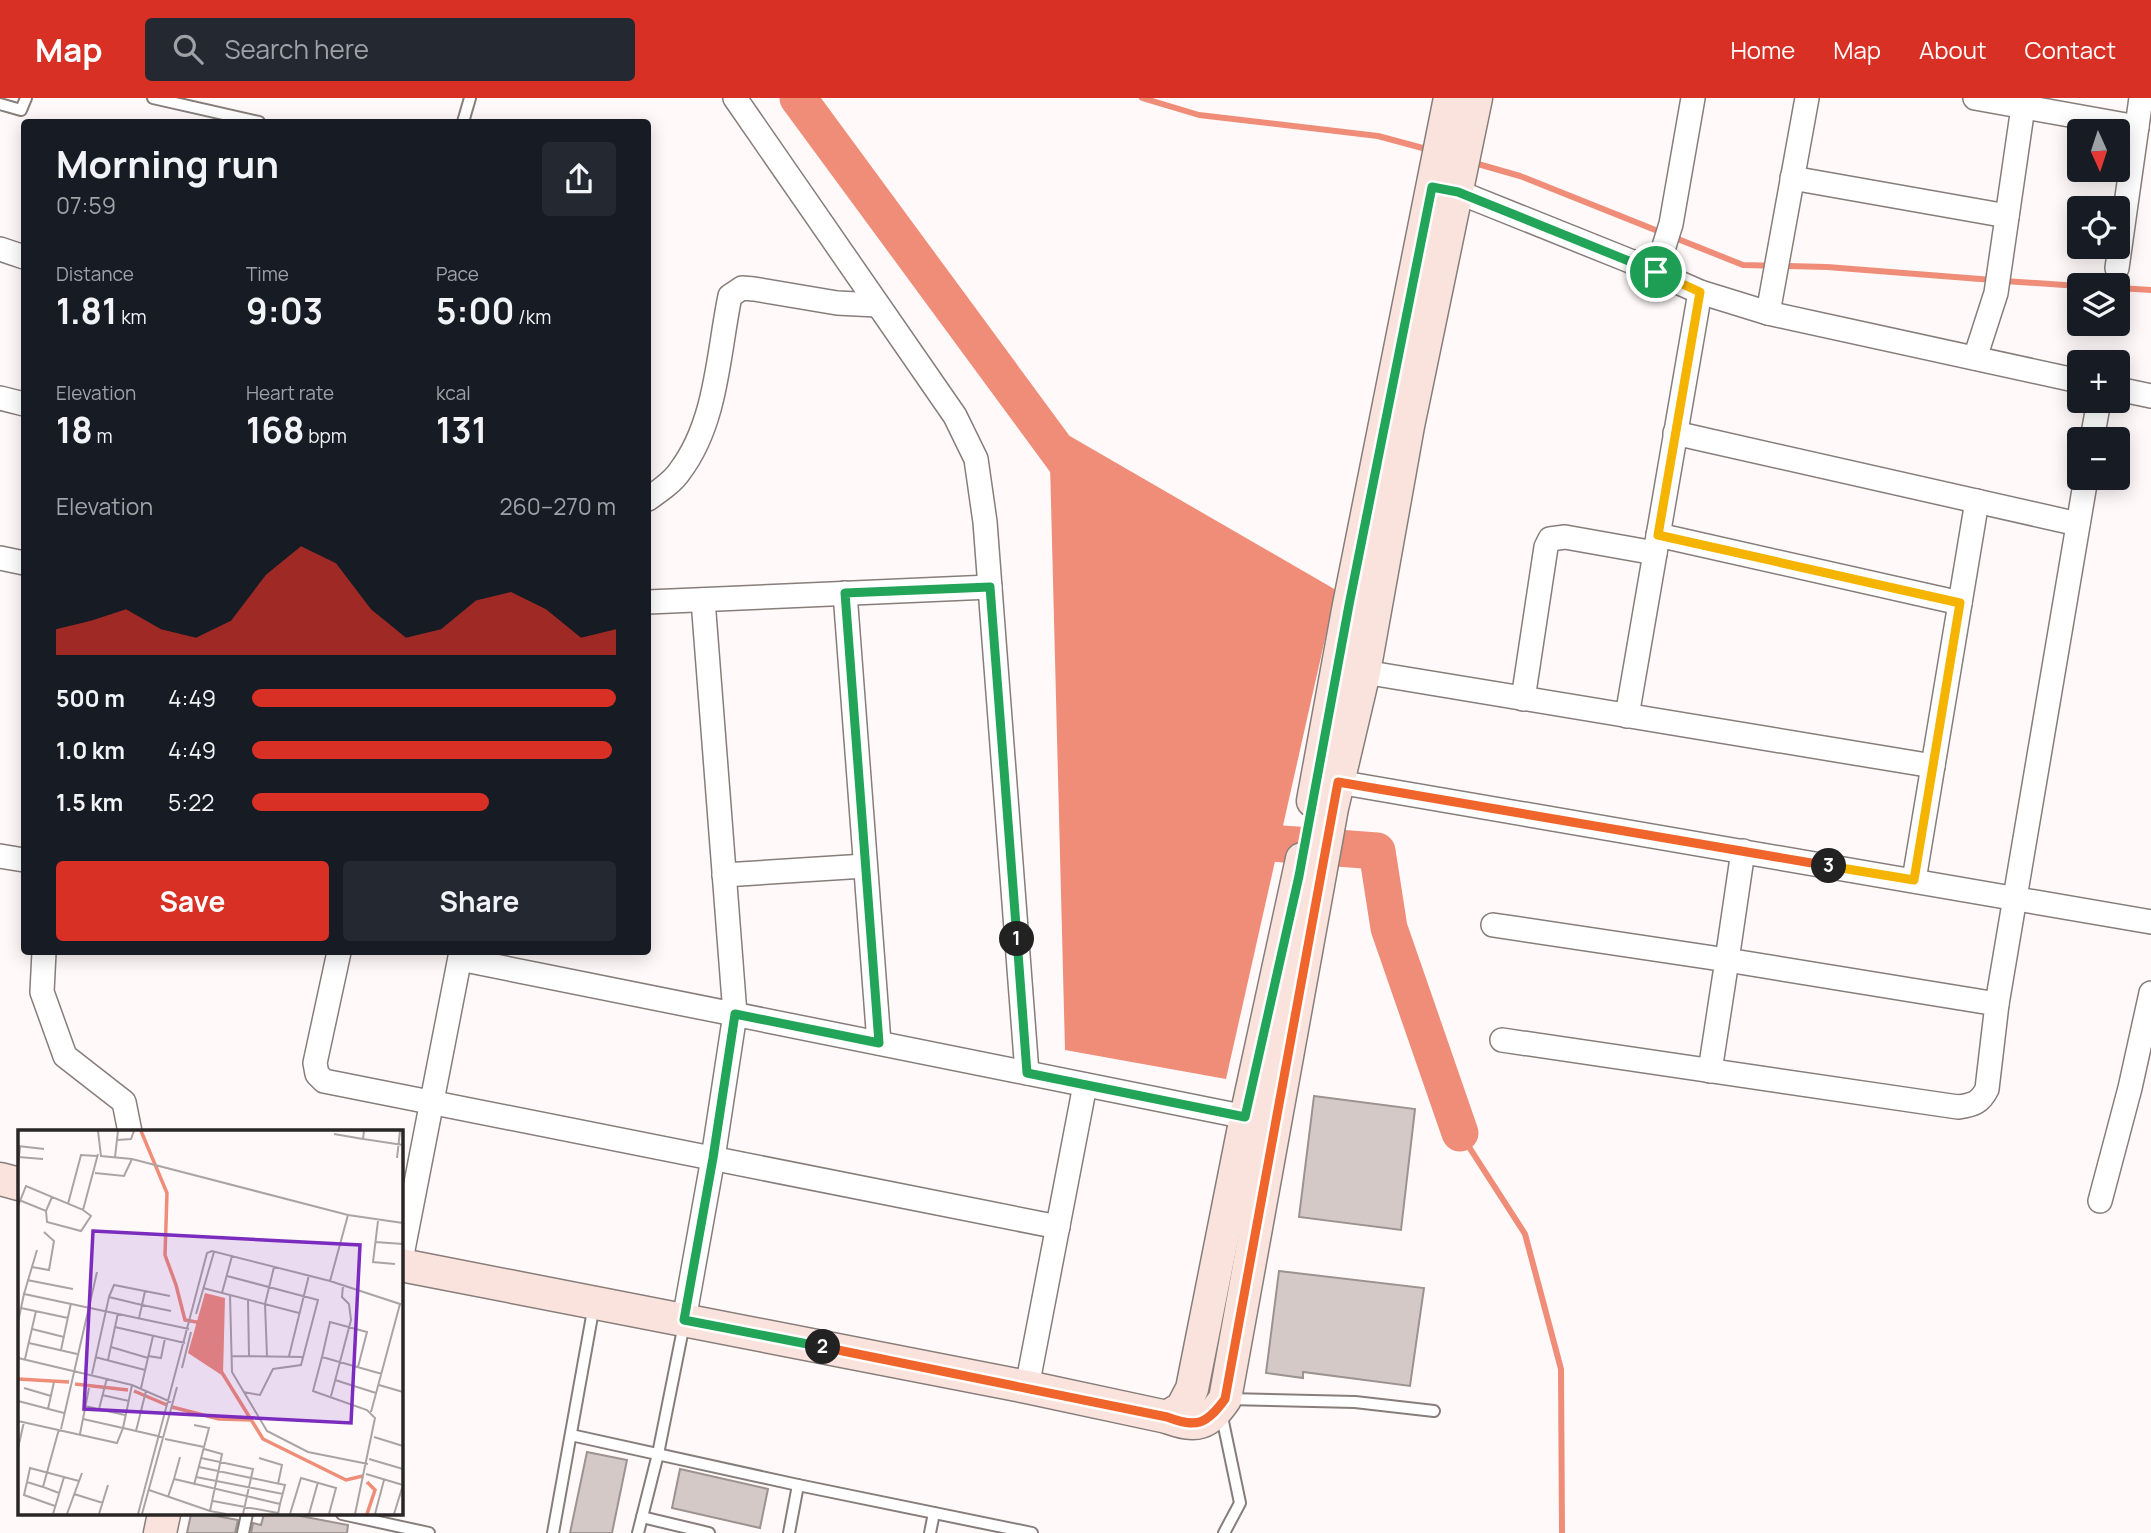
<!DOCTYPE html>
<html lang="en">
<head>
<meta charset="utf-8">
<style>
	:root { --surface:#171b24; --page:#242831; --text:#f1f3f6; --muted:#9ea1a6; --accent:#d93025 }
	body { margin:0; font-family:Manrope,sans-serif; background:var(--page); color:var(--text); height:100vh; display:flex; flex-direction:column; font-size:26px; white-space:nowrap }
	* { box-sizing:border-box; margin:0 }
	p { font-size:23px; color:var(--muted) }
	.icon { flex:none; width:38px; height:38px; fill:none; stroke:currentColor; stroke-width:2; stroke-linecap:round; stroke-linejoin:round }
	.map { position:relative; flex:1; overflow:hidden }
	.sheet { position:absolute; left:21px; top:21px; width:630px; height:836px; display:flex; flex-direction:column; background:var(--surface); border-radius:7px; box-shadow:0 4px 18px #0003 }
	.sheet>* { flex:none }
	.needle { width:46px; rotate:177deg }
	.controls { position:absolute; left:2067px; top:21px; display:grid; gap:14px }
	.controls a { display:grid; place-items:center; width:63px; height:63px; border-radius:7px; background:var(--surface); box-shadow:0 4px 18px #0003; font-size:35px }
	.pin { position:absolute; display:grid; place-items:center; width:60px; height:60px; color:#fff; margin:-30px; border:4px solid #fff; border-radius:50%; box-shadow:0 2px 7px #0007 }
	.km { position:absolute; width:35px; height:35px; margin:-18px; border-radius:50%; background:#222; color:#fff; font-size:19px; line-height:35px; text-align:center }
	.round { display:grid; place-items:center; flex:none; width:74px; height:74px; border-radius:7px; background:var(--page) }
	.headline { display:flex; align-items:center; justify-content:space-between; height:119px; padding:0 35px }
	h1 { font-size:38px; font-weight:700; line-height:52px }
	.stats { display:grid; grid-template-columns:repeat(3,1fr); gap:10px; height:119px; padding:7px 35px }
	.stats div { display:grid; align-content:center }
	.stats b { font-size:35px; font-weight:700 }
	.stats small { font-size:19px; font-weight:400 }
	.stats p { font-size:19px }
	.chart { height:196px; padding:14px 35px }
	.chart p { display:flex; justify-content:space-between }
	.chart svg { width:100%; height:126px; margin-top:7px; fill:var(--accent); opacity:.7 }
	.button { display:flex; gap:14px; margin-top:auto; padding:14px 35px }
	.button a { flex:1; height:80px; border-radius:7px; background:var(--accent); color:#fff; font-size:28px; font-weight:700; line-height:80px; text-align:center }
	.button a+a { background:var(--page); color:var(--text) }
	ul { padding:0 35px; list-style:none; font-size:23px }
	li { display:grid; grid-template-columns:112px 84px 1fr; align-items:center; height:52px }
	li i { height:18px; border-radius:9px; background:var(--accent) }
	header { display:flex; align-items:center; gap:42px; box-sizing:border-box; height:98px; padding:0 35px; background:var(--accent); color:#fff }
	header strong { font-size:33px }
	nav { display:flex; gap:38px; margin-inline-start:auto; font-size:24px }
	.search { width:490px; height:63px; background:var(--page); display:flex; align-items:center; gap:18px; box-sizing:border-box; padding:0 24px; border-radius:7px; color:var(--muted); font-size:26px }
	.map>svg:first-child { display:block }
	.water { fill:#ef8d78 }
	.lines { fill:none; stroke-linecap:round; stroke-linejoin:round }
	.stream { stroke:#ef8d78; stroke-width:6 }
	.river { stroke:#ef8d78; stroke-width:37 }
	.building { fill:#d4c9c6; stroke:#9c928f; stroke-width:2 }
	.lane-casing { stroke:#877d7a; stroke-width:14 }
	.street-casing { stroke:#877d7a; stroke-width:26 }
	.secondary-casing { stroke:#877d7a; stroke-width:35 }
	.lane { stroke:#fff; stroke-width:10 }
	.street { stroke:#fff; stroke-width:23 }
	.secondary { stroke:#fbe3dd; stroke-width:32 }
	.split-1-casing { stroke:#fff; stroke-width:14 }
	.split-2-casing { stroke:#fff; stroke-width:14 }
	.split-3-casing { stroke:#fff; stroke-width:14 }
	.split-4-casing { stroke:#fff; stroke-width:14 }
	.split-1 { stroke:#22a559; stroke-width:9 }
	.split-2 { stroke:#22a559; stroke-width:9 }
	.split-3 { stroke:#f0652b; stroke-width:9 }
	.split-4 { stroke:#f5b400; stroke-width:9 }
	.inset-river { fill:none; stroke:#ef8d78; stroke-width:3.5 }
	.inset-road { fill:none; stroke:#aaa5a4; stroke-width:2 }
	.view { fill:#7b2cbf; fill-opacity:0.15; stroke:#7b2cbf; stroke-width:3.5 }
	.inset-edge { fill:none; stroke:#2a2625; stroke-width:3.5 }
</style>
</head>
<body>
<header>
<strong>Map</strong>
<div class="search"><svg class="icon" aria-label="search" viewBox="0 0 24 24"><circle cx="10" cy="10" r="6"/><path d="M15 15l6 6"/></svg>Search here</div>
<nav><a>Home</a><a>Map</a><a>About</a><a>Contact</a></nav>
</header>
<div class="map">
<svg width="2151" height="1435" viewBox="0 0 2151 1435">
	<rect width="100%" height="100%" fill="#fffaf9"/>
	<path class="water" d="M 1049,326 L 1336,492 L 1226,981 L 1065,952 Z"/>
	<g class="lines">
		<g class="stream">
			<path d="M 1142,0 L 1199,17 L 1378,38 L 1430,52"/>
			<path d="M 1471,64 L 1520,78 L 1743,167 L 1827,169 L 1993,182"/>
			<path d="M 2004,183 L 2079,188"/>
			<path d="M 2118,190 L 2151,192"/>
			<path d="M 1460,1035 L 1525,1136 L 1561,1271 L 1562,1435"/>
		</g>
		<g class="river">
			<path d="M 798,0 L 1079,382"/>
			<path d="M 1230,742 L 1377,753 L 1389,830 L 1460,1035"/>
		</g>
	</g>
	<g class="building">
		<path d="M 1314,998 L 1415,1011 L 1401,1132 L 1299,1119 Z"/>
		<path d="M 1279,1173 L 1424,1190 L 1410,1288 L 1303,1274 L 1303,1280 L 1266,1275 Z"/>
		<path d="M 587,1354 L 627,1362 L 612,1435 L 570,1435 Z"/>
		<path d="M 680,1371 L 768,1391 L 760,1430 L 672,1410 Z"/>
		<path d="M 191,1416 L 206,1416 L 238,1422 L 235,1435 L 187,1435 Z"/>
		<path d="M 264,1416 L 290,1416 L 348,1427 L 347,1435 L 251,1435 L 253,1425 L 261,1427 Z"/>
	</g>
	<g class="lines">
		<g class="lane-casing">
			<g id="lane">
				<path d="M 153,0 L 259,24"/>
				<path d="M 0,6 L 21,12 L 26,0"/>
				<path d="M 463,24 L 470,0"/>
				<path d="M 1227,1301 L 1355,1304 L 1434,1313"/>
				<path d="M 1221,1314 L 1240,1405 L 1224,1435"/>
				<path d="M 571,1337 L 798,1387"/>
				<path d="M 342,1416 L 429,1435"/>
				<path d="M 642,1419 L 709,1435"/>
				<path d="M 243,1435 L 247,1416"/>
				<path d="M 553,1435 L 594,1207"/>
				<path d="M 638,1435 L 658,1356 L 684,1226"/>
				<path d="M 789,1435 L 798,1387 L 1032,1435"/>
				<path d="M 930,1435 L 934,1415"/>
			</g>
		</g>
		<g class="street-casing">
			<g id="street">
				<path d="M 735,0 L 955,318 L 976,361 L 985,424 L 1027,975"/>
				<path d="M 1975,0 L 2137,29"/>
				<path d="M 1792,80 L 2007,118"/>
				<path d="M 1444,91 L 1458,94 L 1630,163 L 1700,194 L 1768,215 L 2079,283"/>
				<path d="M 0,151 L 24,159"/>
				<path d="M 2117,170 L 2141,0"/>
				<path d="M 1656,174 L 1671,126 L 1693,0"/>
				<path d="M 1768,215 L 1807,0"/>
				<path d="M 1975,260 L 1996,195 L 2023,9"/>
				<path d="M 2118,291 L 2151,298"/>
				<path d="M 0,300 L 24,306"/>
				<path d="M 1675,335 L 2078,426"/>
				<path d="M 2092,341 L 2099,303"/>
				<path d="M 648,401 C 658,394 673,384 680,373 C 717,324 718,256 730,198 L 742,190 L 754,191 L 837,205 L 877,207"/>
				<path d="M 1658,437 L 1960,505"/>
				<path d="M 0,460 L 24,465"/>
				<path d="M 845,495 L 879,945"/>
				<path d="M 648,504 L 990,489"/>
				<path d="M 1364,574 L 1933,668"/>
				<path d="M 1523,601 L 1546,449 L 1550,441 L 1565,439 L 1655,455"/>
				<path d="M 1627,618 L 1700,194"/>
				<path d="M 1338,684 L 2151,824"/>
				<path d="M 1743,753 L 1727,862 L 1997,906 L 2086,380"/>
				<path d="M 0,758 L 24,762"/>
				<path d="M 724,777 L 865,768"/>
				<path d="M 1914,782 L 1977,403"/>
				<path d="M 1493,827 L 1727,862 L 1710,973"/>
				<path d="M 44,854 L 42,894 L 65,958 L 124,1004 L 130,1034"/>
				<path d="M 339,854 L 315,965 L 317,976 L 324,983 L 1058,1129"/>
				<path d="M 460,861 L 1246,1019"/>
				<path d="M 1502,942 L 1958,1009 C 1973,1007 1980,1005 1987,991 L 1997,906"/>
				<path d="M 2100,1103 L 2130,990 L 2151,895"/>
				<path d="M 401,1162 L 461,854"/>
				<path d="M 684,1222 L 713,1060 L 735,916 L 703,502"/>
				<path d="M 1027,1289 L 1085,987"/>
			</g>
		</g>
		<g class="secondary-casing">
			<g id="secondary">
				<path d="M 1313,703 L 1349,507 L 1450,0"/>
				<path d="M 0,1081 L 19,1086"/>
				<path d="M 401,1167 L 1027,1289 L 1167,1319 C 1197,1330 1207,1327 1225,1301 L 1332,710 L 1364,574 L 1408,328 L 1476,0"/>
				<path d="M 1167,1319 L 1182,1310 L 1192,1291 L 1246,1019 L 1302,761"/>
				<path d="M 160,1435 L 164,1416"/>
			</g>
		</g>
		<use href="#lane" class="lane"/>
		<use href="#street" class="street"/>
		<use href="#secondary" class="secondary"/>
	</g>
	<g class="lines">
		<g class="split-1-casing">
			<path id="split-1" d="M 1017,841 L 1027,975 L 1245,1019 L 1299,778 L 1349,507 L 1432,89 L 1458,94 L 1656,174"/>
		</g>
		<g class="split-2-casing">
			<path id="split-2" d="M 823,1249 L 684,1222 L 713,1060 L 735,916 L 879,945 L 845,495 L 990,489 L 1017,841"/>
		</g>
		<g class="split-3-casing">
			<path id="split-3" d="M 823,1249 L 1167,1319 C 1197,1330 1206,1327 1225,1301 L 1338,684 L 1829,768"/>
		</g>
		<g class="split-4-casing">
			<path id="split-4" d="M 1656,174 L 1700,194 L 1658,437 L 1960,505 L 1914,782 L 1829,768"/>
		</g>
		<use href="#split-1" class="split-1"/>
		<use href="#split-2" class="split-2"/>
		<use href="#split-3" class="split-3"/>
		<use href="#split-4" class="split-4"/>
	</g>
	<g transform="translate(18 1032)">
		<rect width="385" height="385" fill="#fffaf9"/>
		<path d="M 187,163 L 207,168 L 205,246 L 170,223 Z" fill="#ef8d78"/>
		<path class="inset-river" d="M 123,1 L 149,63 L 147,125 L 158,155M 158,155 L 167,190 L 184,193M 203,241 L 245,309 L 328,350 L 345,346M 0,249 L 51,252M 57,254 L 110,260M 116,261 L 149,275M 154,277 L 201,289 L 235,290M 349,384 L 357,360 L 349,352"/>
		<path class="inset-road" d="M 80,1 L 83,26 L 114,29 L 330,85 L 312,151 L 194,121 L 189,123 L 120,384M 346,1 L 345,9 L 385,15M 316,4 L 345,9M 99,10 L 113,9 L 116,1M 0,16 L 26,19M 0,27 L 25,29M 97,27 L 100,1M 379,28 L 382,1M 0,38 L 2,17M 77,43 L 106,46 L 114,29M 1,70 L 28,81 L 34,67M 50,74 L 63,25 L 79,26M 0,76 L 8,56 L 65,80 L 80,24M 28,81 L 29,92 L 63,101 L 73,86 L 65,80M 330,85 L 385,93M 360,91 L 355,132 L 377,134M 357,112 L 385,114M 14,137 L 31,140 L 36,111 L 26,102M 209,146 L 300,170 L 283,235 L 255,239 L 242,265 L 225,262M 9,150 L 55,159M 312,151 L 382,174 L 353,282M 185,158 L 281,183M 127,161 L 124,175 L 153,181M 204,163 L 214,126M 6,164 L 19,120M 212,165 L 214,242 L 249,301 L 290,322 L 350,334M 91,167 L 96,155 L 152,166M 230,170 L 231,226M 3,178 L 50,188M 178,184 L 196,122M 0,192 L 6,164 L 171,199M 97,197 L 167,213M 14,199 L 46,207M 11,213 L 59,224M 93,217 L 130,228M 43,220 L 53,173M 130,226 L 143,228 L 147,208M 213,226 L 285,227M 249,226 L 247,174 L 256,137M 271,226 L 291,145M 77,227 L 127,240M 304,227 L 312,192 L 349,202 L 340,237M 0,228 L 114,255 L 153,272M 7,229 L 18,181M 90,230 L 100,183M 164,238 L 173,202M 74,244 L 91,167 L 124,175 L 121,188M 317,250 L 358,263M 361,255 L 385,262M 6,258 L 33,266M 123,258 L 135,206M 84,265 L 111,271M 313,266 L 333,190 L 331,174 L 324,167 L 325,155M 0,271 L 46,283M 67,276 L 107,285M 30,279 L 36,252M 81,279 L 89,248M 65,289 L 105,298 L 114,255M 0,291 L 99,313 L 105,298 L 144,307M 176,295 L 191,298 L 176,355M 41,299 L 25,357 L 41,363M 43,299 L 79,142M 118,301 L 128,261M 62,304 L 71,258M 356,307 L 385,316M 147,309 L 186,317M 0,318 L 6,292M 186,319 L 204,324 L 192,381 L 208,384M 183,328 L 235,339 L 225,384M 241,328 L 264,335 L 260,354M 351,329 L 385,339M 181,337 L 267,355 L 262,374M 348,344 L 385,355M 178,347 L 265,364M 156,349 L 162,327M 9,352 L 12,338 L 61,351M 25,357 L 9,352 L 6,365 L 37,376M 131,360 L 192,381M 56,364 L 85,373M 150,367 L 156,349 L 262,374 L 260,384M 195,371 L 260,383M 35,384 L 46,347M 49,384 L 64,343M 81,384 L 90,355M 124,384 L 159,257M 272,384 L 283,348 L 318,358 L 311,384M 291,384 L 300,352M 337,384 L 357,288 L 349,280 L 295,261 L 304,227 L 364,244M 357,384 L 366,350M 376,384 L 385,355"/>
		<path class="view" d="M 75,101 L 342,115 L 333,293 L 66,279 Z"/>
		<rect width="385" height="385" class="inset-edge"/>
	</g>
</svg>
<div class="controls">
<a><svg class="needle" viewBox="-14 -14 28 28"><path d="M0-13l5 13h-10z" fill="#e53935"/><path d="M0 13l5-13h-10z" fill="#9ea1a6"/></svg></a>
<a><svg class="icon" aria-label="locate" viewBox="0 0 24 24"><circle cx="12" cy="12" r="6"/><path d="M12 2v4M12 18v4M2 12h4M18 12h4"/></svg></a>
<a><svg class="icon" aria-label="layers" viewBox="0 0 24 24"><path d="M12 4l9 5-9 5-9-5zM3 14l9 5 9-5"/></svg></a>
<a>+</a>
<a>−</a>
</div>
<div class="pin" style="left:1656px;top:174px;background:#1e9e55"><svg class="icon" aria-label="arrive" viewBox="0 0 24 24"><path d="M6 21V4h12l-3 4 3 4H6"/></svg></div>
<b class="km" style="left:1017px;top:841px">1</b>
<b class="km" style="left:823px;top:1249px">2</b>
<b class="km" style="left:1829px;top:768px">3</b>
<section class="sheet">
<div class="headline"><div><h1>Morning run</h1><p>07:59</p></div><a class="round"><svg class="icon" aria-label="share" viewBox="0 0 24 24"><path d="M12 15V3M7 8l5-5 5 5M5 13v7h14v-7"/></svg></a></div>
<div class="stats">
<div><p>Distance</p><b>1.81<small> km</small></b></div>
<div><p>Time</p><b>9:03</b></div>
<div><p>Pace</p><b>5:00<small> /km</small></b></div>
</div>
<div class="stats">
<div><p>Elevation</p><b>18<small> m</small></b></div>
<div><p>Heart rate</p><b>168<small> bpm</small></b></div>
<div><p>kcal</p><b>131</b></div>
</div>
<div class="chart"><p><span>Elevation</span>260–270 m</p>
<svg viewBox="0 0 160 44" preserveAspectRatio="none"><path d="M0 44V35L10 32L20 28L30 35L40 38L50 32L60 16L70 6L80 12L90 28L100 38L110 35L120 25L130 22L140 28L150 38L160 35V44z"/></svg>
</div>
<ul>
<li><b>500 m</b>4:49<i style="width:100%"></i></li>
<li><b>1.0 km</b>4:49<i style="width:99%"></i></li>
<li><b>1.5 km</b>5:22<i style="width:65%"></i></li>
</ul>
<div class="button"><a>Save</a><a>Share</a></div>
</section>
</div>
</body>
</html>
